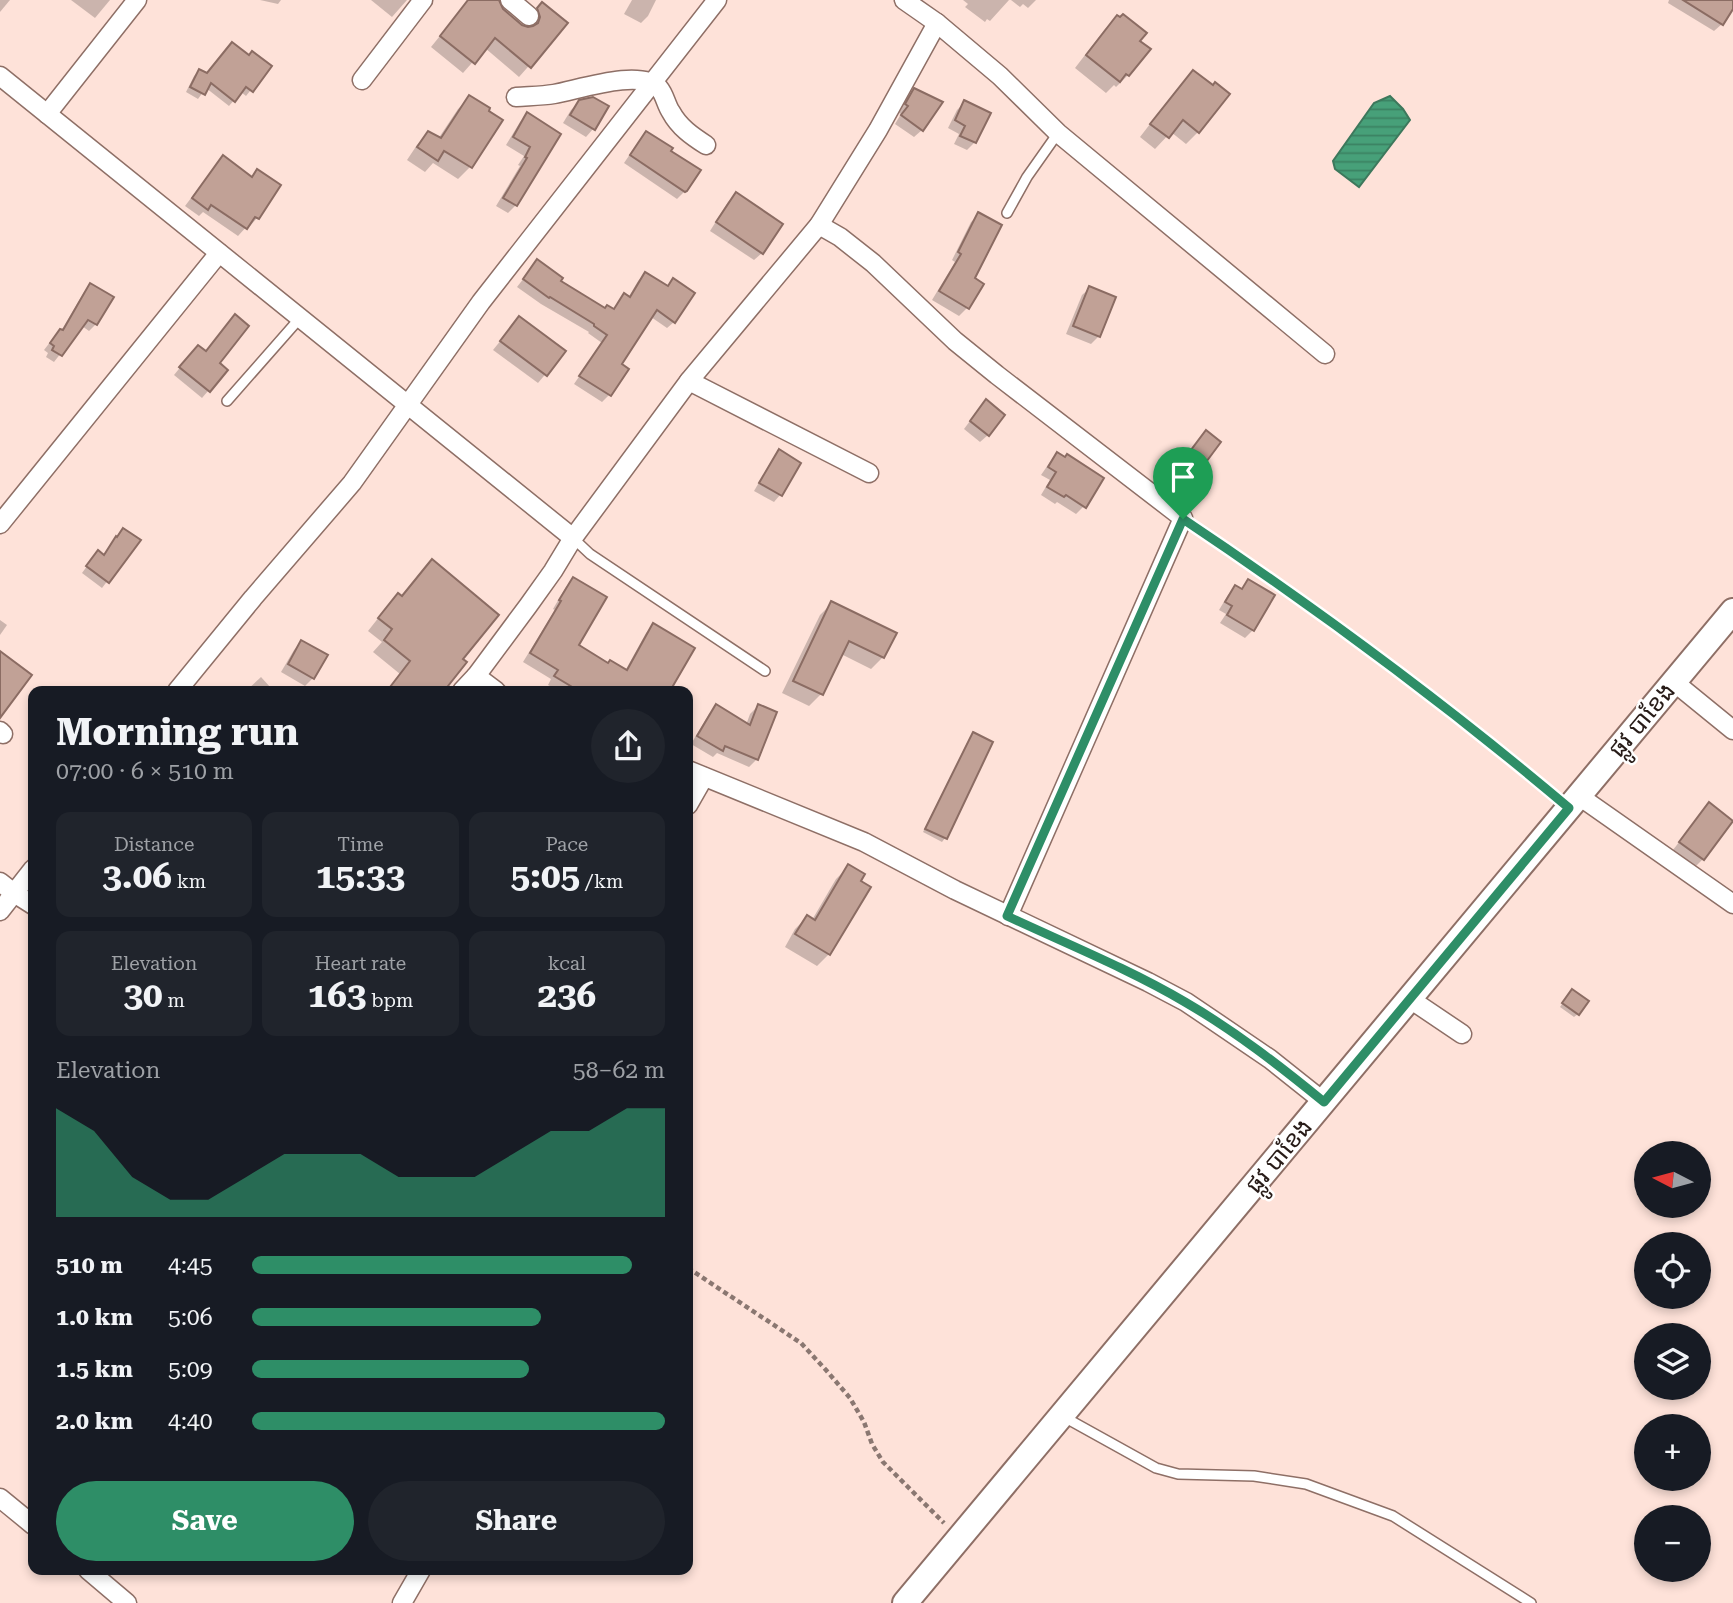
<!DOCTYPE html>
<html lang="en">
<head>
<meta charset="utf-8">
<style>
	:root { --surface:#171b24; --page:#20242c; --text:#f1f3f6; --muted:#9ea1a6; --accent:#2e8e67 }
	body { margin:0; font-family:"Roboto Serif","Noto Sans Khmer",serif; background:var(--page); color:var(--text); height:100vh; display:flex; flex-direction:column; font-size:26px; white-space:nowrap }
	* { box-sizing:border-box; margin:0 }
	p { font-size:23px; color:var(--muted) }
	.icon { flex:none; width:38px; height:38px; fill:none; stroke:currentColor; stroke-width:2; stroke-linecap:round; stroke-linejoin:round }
	.map { position:relative; flex:1; overflow:hidden }
	.side { position:absolute; left:28px; top:686px; width:665px; height:889px; display:flex; flex-direction:column; background:var(--surface); border-radius:14px; box-shadow:0 4px 10px #0003 }
	.side>* { flex:none }
	.needle { width:46px; rotate:276deg }
	.fabs { position:absolute; left:1634px; top:1141px; display:grid; gap:14px }
	.fabs a { display:grid; place-items:center; width:77px; height:77px; border-radius:50%; background:var(--surface); box-shadow:0 4px 10px #0003; font-size:35px }
	.pin { position:absolute; display:grid; place-items:center; width:60px; height:60px; color:#fff; margin:-72px -30px; border-radius:50% 50% 50% 0; rotate:-45deg; box-shadow:0 0 7px #0007 }
	.pin .icon { rotate:45deg }
	.round { display:grid; place-items:center; flex:none; width:74px; height:74px; border-radius:37px; background:var(--page) }
	.head { display:flex; align-items:center; justify-content:space-between; height:119px; padding:0 28px }
	h1 { font-size:38px; font-weight:700; line-height:52px }
	.stats { display:grid; grid-template-columns:repeat(3,1fr); gap:10px; height:119px; padding:7px 28px }
	.stats div { display:grid; align-content:center; border-radius:14px; background:var(--page); text-align:center }
	.stats b { font-size:35px; font-weight:700 }
	.stats small { font-size:19px; font-weight:400 }
	.stats p { font-size:19px }
	.chart { height:196px; padding:14px 28px }
	.chart p { display:flex; justify-content:space-between }
	.chart svg { width:100%; height:126px; margin-top:7px; fill:var(--accent); opacity:.7 }
	.cta { display:flex; gap:14px; margin-top:auto; padding:14px 28px }
	.cta a { flex:1; height:80px; border-radius:42px; background:var(--accent); color:#fff; font-size:28px; font-weight:700; line-height:80px; text-align:center }
	.cta a+a { background:var(--page); color:var(--text) }
	ul { padding:0 28px; list-style:none; font-size:23px }
	li { display:grid; grid-template-columns:112px 84px 1fr; align-items:center; height:52px }
	li i { height:18px; border-radius:9px; background:var(--accent) }
	.map>svg:first-child { display:block }
	.water { fill:url(#water-rules); stroke:#3d785c; stroke-width:2 }
	.shadow { fill:#0003 }
	.building { fill:#c1a196; stroke:#8b6c63; stroke-width:2 }
	.lines { fill:none; stroke-linecap:round; stroke-linejoin:round }
	.lane-casing { stroke:#8e6f66; stroke-width:12 }
	.street-casing { stroke:#8e6f66; stroke-width:21 }
	.secondary-casing { stroke:#8e6f66; stroke-width:28 }
	.path { stroke:#8a7771; stroke-width:4.5; stroke-dasharray:5 3.5; stroke-linecap:butt }
	.lane { stroke:#fff; stroke-width:9 }
	.street { stroke:#fff; stroke-width:18 }
	.secondary { stroke:#fff; stroke-width:24 }
	.route-casing { stroke:#fff; stroke-width:14 }
	.route { stroke:#2e8e67; stroke-width:9 }
	.labels { text-anchor:middle; dominant-baseline:central; stroke-width:5; stroke-linejoin:round; paint-order:stroke }
	.street-label { font-size:24px; fill:#271b17; stroke:#fff }
</style>
</head>
<body>
<div class="map">
<svg width="1733" height="1603" viewBox="0 0 1733 1603">
	<defs>
		<pattern id="water-rules" width="6" height="5" patternUnits="userSpaceOnUse" patternTransform="scale(1.75)"><rect width="6" height="5" fill="#47a079"/><path d="M0 2.5h6" fill="none" stroke="#3b8262"/></pattern>
	</defs>
	<rect width="100%" height="100%" fill="#fee2d9"/>
	<path class="water" d="M 1390,96 L 1403,109 L 1410,120 L 1359,187 L 1335,169 L 1333,161 L 1374,103 Z"/>
	<g class="shadow">
		<path d="M 0,0 L 10,0 L 0,12 Z"/>
		<path d="M 71,0 L 110,0 L 95,18 Z"/>
		<path d="M 260,0 L 281,0 L 278,4 Z"/>
		<path d="M 371,0 L 407,0 L 392,17 Z"/>
		<path d="M 469,0 L 497,0 L 501,10 L 526,29 L 531,29 L 528,20 L 543,4 L 566,24 L 519,77 L 485,48 L 463,73 L 431,47 Z"/>
		<path d="M 632,0 L 656,0 L 648,16 L 641,23 L 624,14 Z"/>
		<path d="M 963,0 L 1009,0 L 990,21 L 987,19 L 985,22 L 965,7 L 968,4 Z"/>
		<path d="M 1011,0 L 1036,0 L 1028,8 L 1023,4 L 1020,7 Z"/>
		<path d="M 1669,0 L 1733,0 L 1733,5 L 1722,24 L 1714,31 L 1668,3 Z"/>
		<path d="M 1117,17 L 1138,41 L 1128,75 L 1116,87 L 1114,85 L 1106,93 L 1075,68 L 1105,29 Z"/>
		<path d="M 248,57 L 270,66 L 246,96 L 241,92 L 229,106 L 206,88 L 198,99 L 186,92 L 194,76 L 199,71 L 207,75 Z"/>
		<path d="M 1193,72 L 1198,132 L 1186,144 L 1171,132 L 1155,149 L 1140,137 L 1181,84 Z"/>
		<path d="M 915,90 L 922,130 L 914,137 L 895,124 L 901,114 L 899,113 L 907,98 Z"/>
		<path d="M 470,97 L 486,111 L 500,120 L 470,167 L 458,179 L 433,163 L 425,172 L 407,160 L 417,145 L 429,133 L 438,139 L 458,109 Z"/>
		<path d="M 580,102 L 607,107 L 593,129 L 586,137 L 563,123 L 571,110 Z"/>
		<path d="M 965,102 L 988,114 L 975,142 L 967,150 L 954,144 L 959,134 L 948,128 L 957,110 Z"/>
		<path d="M 527,115 L 559,134 L 516,205 L 508,213 L 496,206 L 520,166 L 518,165 L 524,156 L 506,145 L 520,122 Z"/>
		<path d="M 646,133 L 669,151 L 686,190 L 677,199 L 624,163 L 639,141 Z"/>
		<path d="M 216,165 L 251,178 L 257,171 L 278,185 L 257,218 L 250,226 L 248,225 L 238,236 L 203,212 L 199,216 L 185,206 Z"/>
		<path d="M 736,195 L 762,253 L 754,260 L 710,231 L 728,202 Z"/>
		<path d="M 978,215 L 973,279 L 982,284 L 967,308 L 959,316 L 932,300 L 955,262 L 952,260 L 971,222 Z"/>
		<path d="M 531,269 L 559,282 L 605,310 L 612,310 L 624,295 L 628,298 L 638,281 L 645,274 L 667,287 L 673,280 L 674,322 L 667,328 L 651,317 L 620,364 L 609,395 L 602,402 L 574,384 L 602,343 L 588,333 L 589,332 L 541,304 L 517,287 Z"/>
		<path d="M 91,285 L 96,324 L 89,331 L 82,326 L 54,362 L 46,357 L 48,353 L 44,350 L 54,337 L 61,331 L 84,292 Z"/>
		<path d="M 1090,288 L 1099,336 L 1091,344 L 1066,334 L 1082,295 Z"/>
		<path d="M 519,318 L 564,352 L 538,383 L 493,350 Z"/>
		<path d="M 191,354 L 226,370 L 202,398 L 174,375 Z"/>
		<path d="M 979,409 L 988,435 L 980,442 L 964,429 Z"/>
		<path d="M 1199,440 L 1219,442 L 1187,484 L 1180,492 L 1167,482 Z"/>
		<path d="M 780,451 L 799,463 L 780,495 L 774,502 L 754,491 L 773,458 Z"/>
		<path d="M 1057,454 L 1084,506 L 1076,514 L 1057,502 L 1055,504 L 1041,495 L 1050,480 L 1041,475 L 1050,462 Z"/>
		<path d="M 116,539 L 138,541 L 102,588 L 82,573 L 93,558 L 103,556 Z"/>
		<path d="M 432,561 L 460,659 L 441,691 L 387,691 L 400,674 L 373,652 L 382,642 L 368,631 L 387,607 L 399,595 L 401,597 Z"/>
		<path d="M 573,579 L 577,646 L 608,665 L 625,671 L 646,633 L 654,625 L 693,648 L 668,691 L 559,691 L 548,685 L 551,679 L 523,662 L 555,610 L 553,609 L 566,587 Z"/>
		<path d="M 1248,581 L 1253,630 L 1245,638 L 1220,623 L 1226,614 L 1219,610 L 1228,595 L 1236,587 L 1240,590 Z"/>
		<path d="M 832,603 L 883,657 L 871,669 L 841,654 L 821,694 L 809,706 L 782,693 L 820,615 Z"/>
		<path d="M 0,620 L 7,625 L 0,635 Z"/>
		<path d="M 301,642 L 313,678 L 305,686 L 281,672 L 294,650 Z"/>
		<path d="M 261,677 L 271,688 L 268,691 L 246,691 Z"/>
		<path d="M 716,706 L 746,725 L 750,714 L 758,706 L 757,759 L 749,767 L 717,753 L 713,757 L 691,744 L 709,714 Z"/>
		<path d="M 973,734 L 991,743 L 945,838 L 942,842 L 923,832 L 970,737 Z"/>
		<path d="M 1702,812 L 1731,821 L 1703,859 L 1695,867 L 1673,850 Z"/>
		<path d="M 848,867 L 829,954 L 817,966 L 785,947 L 795,929 L 807,917 L 812,920 L 836,879 Z"/>
		<path d="M 1569,994 L 1578,1014 L 1574,1017 L 1560,1007 Z"/>
	</g>
	<g class="building">
		<path d="M 468,0 L 499,0 L 503,9 L 522,25 L 528,27 L 533,26 L 538,23 L 540,17 L 537,8 L 542,2 L 568,23 L 531,68 L 495,38 L 475,64 L 440,36 Z"/>
		<path d="M 1683,0 L 1733,0 L 1733,9 L 1723,25 Z"/>
		<path d="M 1123,14 L 1147,33 L 1140,41 L 1151,49 L 1129,76 L 1126,74 L 1120,82 L 1086,55 L 1117,15 L 1120,17 Z"/>
		<path d="M 232,42 L 249,55 L 252,51 L 272,66 L 253,92 L 246,87 L 235,102 L 211,83 L 205,95 L 190,87 L 199,69 L 207,73 Z"/>
		<path d="M 1193,70 L 1213,85 L 1215,82 L 1230,94 L 1199,133 L 1183,120 L 1169,138 L 1150,124 Z"/>
		<path d="M 914,88 L 943,102 L 923,131 L 901,115 L 908,106 L 905,104 Z"/>
		<path d="M 469,95 L 490,108 L 489,111 L 503,120 L 472,168 L 444,151 L 438,161 L 417,147 L 428,131 L 441,138 Z"/>
		<path d="M 593,97 L 609,106 L 595,130 L 570,115 L 579,100 Z"/>
		<path d="M 964,100 L 991,113 L 976,143 L 960,136 L 965,126 L 955,120 Z"/>
		<path d="M 527,112 L 561,134 L 517,206 L 503,198 L 527,158 L 525,157 L 530,147 L 513,137 Z"/>
		<path d="M 646,131 L 673,148 L 671,151 L 701,170 L 687,191 L 685,192 L 630,155 Z"/>
		<path d="M 223,155 L 252,177 L 257,169 L 281,185 L 259,219 L 255,217 L 247,229 L 211,205 L 208,210 L 192,198 Z"/>
		<path d="M 736,192 L 783,224 L 763,254 L 716,222 Z"/>
		<path d="M 978,212 L 1002,225 L 975,278 L 984,284 L 969,309 L 939,291 L 961,254 L 958,252 Z"/>
		<path d="M 537,259 L 563,278 L 561,281 L 605,308 L 607,305 L 614,309 L 624,293 L 630,297 L 645,272 L 668,286 L 673,278 L 695,293 L 675,323 L 657,310 L 622,364 L 629,369 L 611,396 L 579,376 L 607,335 L 594,326 L 594,324 L 550,297 L 549,298 L 523,279 Z"/>
		<path d="M 90,283 L 114,297 L 97,325 L 88,320 L 62,356 L 52,350 L 54,346 L 50,343 L 60,329 L 63,330 Z"/>
		<path d="M 1089,286 L 1116,297 L 1100,337 L 1073,326 Z"/>
		<path d="M 235,314 L 249,326 L 220,363 L 228,370 L 210,392 L 179,367 L 198,345 L 206,351 Z"/>
		<path d="M 519,316 L 566,351 L 547,376 L 500,341 Z"/>
		<path d="M 986,399 L 1005,415 L 989,436 L 970,421 Z"/>
		<path d="M 1206,430 L 1221,442 L 1189,485 L 1173,474 Z"/>
		<path d="M 779,449 L 801,463 L 782,496 L 759,483 Z"/>
		<path d="M 1057,452 L 1065,457 L 1067,454 L 1104,478 L 1086,508 L 1066,495 L 1064,497 L 1047,487 L 1056,472 L 1048,467 Z"/>
		<path d="M 123,528 L 141,540 L 109,583 L 86,566 L 98,550 L 104,555 L 116,536 L 117,537 Z"/>
		<path d="M 432,559 L 499,615 L 463,659 L 467,662 L 444,691 L 387,691 L 410,661 L 384,640 L 392,629 L 378,618 L 398,593 L 402,596 Z"/>
		<path d="M 573,577 L 607,597 L 579,645 L 608,663 L 610,660 L 627,670 L 653,623 L 695,648 L 670,691 L 579,691 L 554,676 L 558,670 L 530,653 L 561,601 L 559,600 Z"/>
		<path d="M 1248,579 L 1275,595 L 1254,631 L 1227,615 L 1232,606 L 1225,602 L 1235,585 L 1242,589 Z"/>
		<path d="M 831,601 L 897,633 L 884,658 L 849,641 L 823,695 L 793,681 Z"/>
		<path d="M 301,640 L 328,655 L 314,679 L 288,664 Z"/>
		<path d="M 0,651 L 32,675 L 0,718 Z"/>
		<path d="M 716,704 L 750,725 L 758,704 L 777,712 L 758,760 L 725,746 L 723,751 L 697,736 Z"/>
		<path d="M 973,732 L 993,742 L 947,839 L 925,829 Z"/>
		<path d="M 1709,802 L 1733,821 L 1704,860 L 1679,842 Z"/>
		<path d="M 848,864 L 865,874 L 861,881 L 871,887 L 830,955 L 795,934 L 807,915 L 815,920 Z"/>
		<path d="M 1572,989 L 1589,1001 L 1579,1015 L 1562,1003 Z"/>
	</g>
	<g class="lines">
		<g class="lane-casing">
			<g id="lane">
				<path d="M 1007,213 L 1027,177 L 1058,133"/>
				<path d="M 227,401 L 300,318"/>
				<path d="M 573,538 L 590,554 L 765,671"/>
				<path d="M 1064,1417 L 1156,1468 L 1178,1474 L 1254,1476 L 1306,1484 L 1393,1516 L 1531,1603"/>
			</g>
		</g>
		<g class="street-casing">
			<g id="street">
				<path d="M 510,0 L 529,16"/>
				<path d="M 904,0 L 937,23 L 1000,76 L 1058,133 L 1325,354"/>
				<path d="M 0,76 L 573,538"/>
				<path d="M 362,80 L 423,0"/>
				<path d="M 516,97 C 529,96 542,96 554,94 C 578,90 640,68 659,88 C 665,95 666,105 671,112 C 679,127 692,136 706,145"/>
				<path d="M 47,114 L 137,0"/>
				<path d="M 819,225 L 840,237 L 873,263 L 955,341 L 997,375 L 1183,518 L 1008,916"/>
				<path d="M 689,381 L 869,473"/>
				<path d="M 0,524 L 219,253"/>
				<path d="M 476,676 L 496,691"/>
				<path d="M 1674,682 L 1733,730"/>
				<path d="M 177,691 L 253,598 L 352,483 L 481,302 L 717,0"/>
				<path d="M 462,691 L 476,676 L 528,606 L 553,571 L 573,538 L 689,381 L 819,225 L 878,130 L 937,23"/>
				<path d="M 0,731 L 3,734"/>
				<path d="M 688,770 L 864,842 L 955,890 L 1148,982 L 1186,1002 L 1220,1025 L 1270,1059 L 1324,1102"/>
				<path d="M 1579,796 L 1733,904"/>
				<path d="M 688,805 L 704,777"/>
				<path d="M 0,882 L 14,893 L 33,905"/>
				<path d="M 0,911 L 33,869"/>
				<path d="M 1410,999 L 1462,1034"/>
				<path d="M 0,1498 L 33,1525"/>
				<path d="M 88,1570 L 127,1603"/>
				<path d="M 402,1603 L 421,1570"/>
			</g>
		</g>
		<g class="secondary-casing">
			<path id="secondary" d="M 905,1603 L 1733,611"/>
		</g>
		<g class="path">
			<path d="M 1198,529 C 1320,611 1440,699 1552,794"/>
			<path d="M 688,1268 L 801,1343 L 826,1370 L 850,1398 L 864,1422 L 872,1444 L 883,1462 L 944,1523"/>
		</g>
		<use href="#lane" class="lane"/>
		<use href="#street" class="street"/>
		<use href="#secondary" class="secondary"/>
	</g>
	<g class="lines">
		<g class="route-casing">
			<path id="route" d="M 1183,519 C 1316,608 1446,704 1569,808 L 1324,1102 C 1280,1066 1235,1031 1185,1002 C 1129,969 1067,944 1007,916 Z"/>
		</g>
		<use href="#route" class="route"/>
	</g>
	<g class="labels">
		<g class="street-label">
			<text transform="translate(1642 720) rotate(-50)">ផ្លូវ បាខែង</text>
			<text transform="translate(1279 1156) rotate(-50)">ផ្លូវ បាខែង</text>
		</g>
	</g>
</svg>
<div class="fabs">
<a><svg class="needle" viewBox="-14 -14 28 28"><path d="M0-13l5 13h-10z" fill="#e53935"/><path d="M0 13l5-13h-10z" fill="#9ea1a6"/></svg></a>
<a><svg class="icon" aria-label="locate" viewBox="0 0 24 24"><circle cx="12" cy="12" r="6"/><path d="M12 2v4M12 18v4M2 12h4M18 12h4"/></svg></a>
<a><svg class="icon" aria-label="layers" viewBox="0 0 24 24"><path d="M12 4l9 5-9 5-9-5zM3 14l9 5 9-5"/></svg></a>
<a>+</a>
<a>−</a>
</div>
<div class="pin" style="left:1183px;top:519px;background:#1e9e55"><svg class="icon" aria-label="arrive" viewBox="0 0 24 24"><path d="M6 21V4h12l-3 4 3 4H6"/></svg></div>
<section class="side">
<div class="head"><div><h1>Morning run</h1><p>07:00 · 6 × 510 m</p></div><a class="round"><svg class="icon" aria-label="share" viewBox="0 0 24 24"><path d="M12 15V3M7 8l5-5 5 5M5 13v7h14v-7"/></svg></a></div>
<div class="stats">
<div><p>Distance</p><b>3.06<small> km</small></b></div>
<div><p>Time</p><b>15:33</b></div>
<div><p>Pace</p><b>5:05<small> /km</small></b></div>
</div>
<div class="stats">
<div><p>Elevation</p><b>30<small> m</small></b></div>
<div><p>Heart rate</p><b>163<small> bpm</small></b></div>
<div><p>kcal</p><b>236</b></div>
</div>
<div class="chart"><p><span>Elevation</span>58–62 m</p>
<svg viewBox="0 0 160 44" preserveAspectRatio="none"><path d="M0 44V6L10 14L20 30L30 38L40 38L50 30L60 22L70 22L80 22L90 30L100 30L110 30L120 22L130 14L140 14L150 6L160 6V44z"/></svg>
</div>
<ul>
<li><b>510 m</b>4:45<i style="width:92%"></i></li>
<li><b>1.0 km</b>5:06<i style="width:70%"></i></li>
<li><b>1.5 km</b>5:09<i style="width:67%"></i></li>
<li><b>2.0 km</b>4:40<i style="width:100%"></i></li>
</ul>
<div class="cta"><a>Save</a><a>Share</a></div>
</section>
</div>
</body>
</html>
